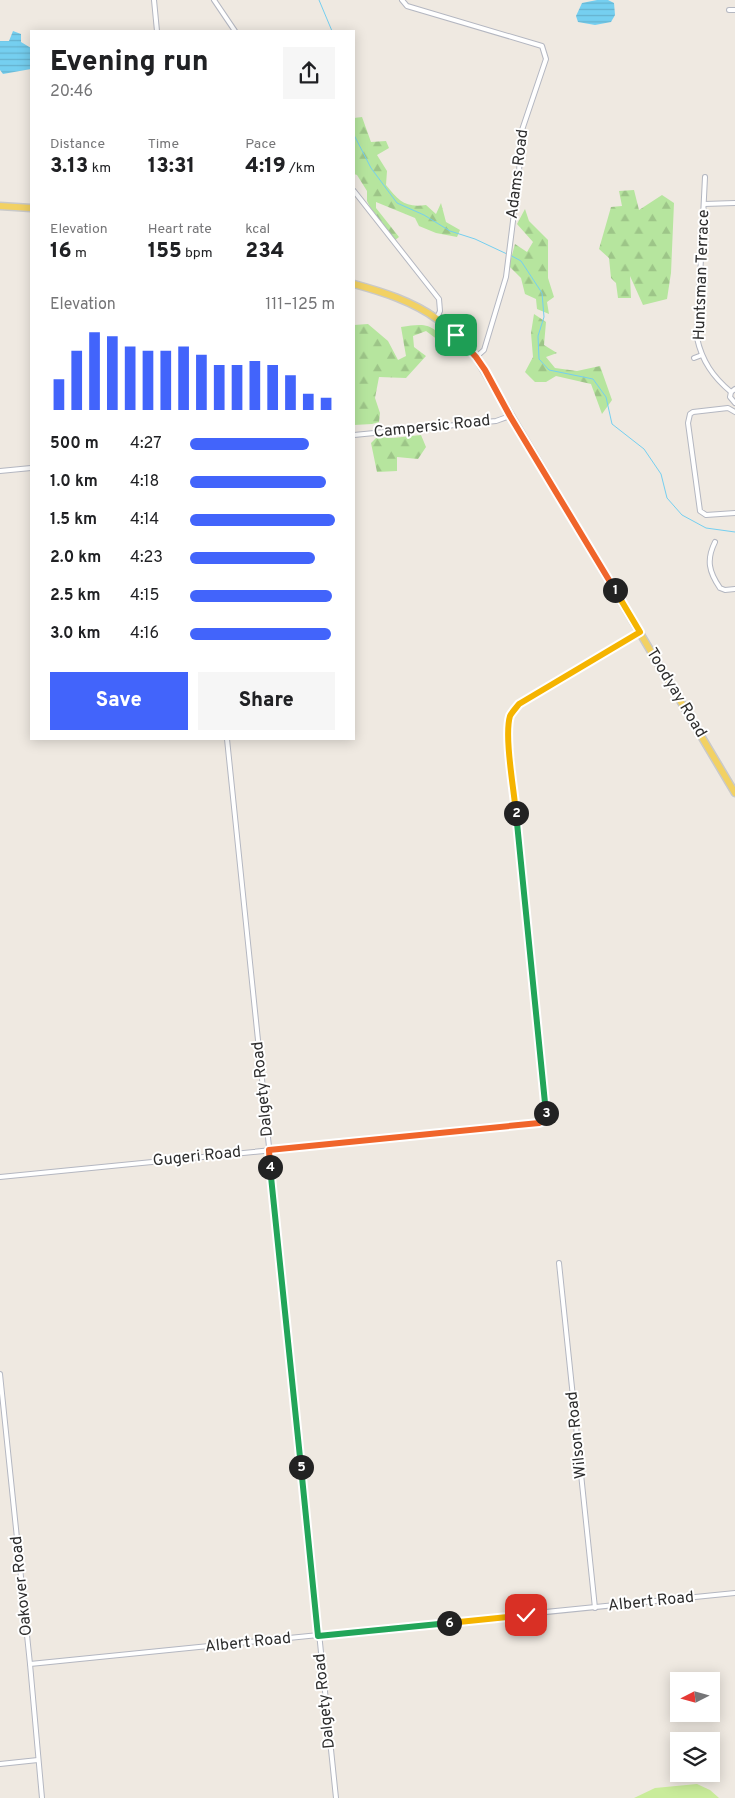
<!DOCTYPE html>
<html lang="en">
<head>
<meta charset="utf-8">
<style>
	:root { --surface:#fff; --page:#f6f6f6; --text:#202124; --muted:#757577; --accent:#4264fb }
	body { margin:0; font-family:Overpass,sans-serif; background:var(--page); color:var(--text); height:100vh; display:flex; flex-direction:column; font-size:19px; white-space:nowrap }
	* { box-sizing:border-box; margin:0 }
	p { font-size:16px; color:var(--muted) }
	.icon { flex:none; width:28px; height:28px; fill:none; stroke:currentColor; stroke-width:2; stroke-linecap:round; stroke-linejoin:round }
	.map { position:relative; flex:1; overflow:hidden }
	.side { position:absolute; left:30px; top:30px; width:325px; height:710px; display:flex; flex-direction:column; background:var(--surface); border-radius:0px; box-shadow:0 2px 12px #0003 }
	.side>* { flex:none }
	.needle { width:32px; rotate:264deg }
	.buttons { position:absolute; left:670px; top:1672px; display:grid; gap:10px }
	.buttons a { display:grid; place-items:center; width:50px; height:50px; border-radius:0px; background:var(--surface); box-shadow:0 2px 12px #0003; font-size:25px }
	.pin { position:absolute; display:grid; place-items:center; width:42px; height:42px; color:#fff; margin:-21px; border-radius:10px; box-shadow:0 2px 8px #0006 }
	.km { position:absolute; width:25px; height:25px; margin:-12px; border-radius:50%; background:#222; color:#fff; font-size:14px; line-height:25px; text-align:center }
	.round { display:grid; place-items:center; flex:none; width:52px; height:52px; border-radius:0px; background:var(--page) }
	.headline { display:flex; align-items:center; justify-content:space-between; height:85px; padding:0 20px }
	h1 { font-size:28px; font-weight:800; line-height:38px }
	.figures { display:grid; grid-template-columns:repeat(3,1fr); gap:8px; height:85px; padding:5px 20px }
	.figures div { display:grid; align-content:center }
	.figures b { font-size:21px; font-weight:800 }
	.figures small { font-size:14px; font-weight:400 }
	.figures p { font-size:14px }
	.chart { height:140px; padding:10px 20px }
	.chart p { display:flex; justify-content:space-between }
	.chart svg { width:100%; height:90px; margin-top:5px; stroke:var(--accent); stroke-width:6 }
	.button { display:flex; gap:10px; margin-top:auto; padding:10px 20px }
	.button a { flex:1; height:58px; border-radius:0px; background:var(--accent); color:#fff; font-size:20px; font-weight:800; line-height:58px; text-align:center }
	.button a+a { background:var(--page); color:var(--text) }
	ul { padding:0 20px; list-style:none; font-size:16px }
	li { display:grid; grid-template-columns:80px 60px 1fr; align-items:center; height:38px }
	li i { height:12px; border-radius:6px; background:var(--accent) }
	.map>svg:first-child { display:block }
	.forest { fill:url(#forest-firs) }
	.pitch { fill:#c9ec9a }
	.water { fill:url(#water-rules) }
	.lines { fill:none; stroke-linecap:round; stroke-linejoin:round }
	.stream { stroke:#75cff0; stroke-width:1 }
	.minor-casing { stroke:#b4b7c1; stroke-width:6 }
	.primary-casing { stroke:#c9c9c9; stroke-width:9 }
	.minor { stroke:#fff; stroke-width:4 }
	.primary { stroke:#f2d163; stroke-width:6 }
	.split-1-casing { stroke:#fff; stroke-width:10 }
	.split-2-casing { stroke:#fff; stroke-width:10 }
	.split-3-casing { stroke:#fff; stroke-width:10 }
	.split-4-casing { stroke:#fff; stroke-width:10 }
	.split-5-casing { stroke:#fff; stroke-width:10 }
	.split-6-casing { stroke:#fff; stroke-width:10 }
	.split-7-casing { stroke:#fff; stroke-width:10 }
	.split-1 { stroke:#f0652b; stroke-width:6 }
	.split-2 { stroke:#f5b400; stroke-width:6 }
	.split-3 { stroke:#22a559; stroke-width:6 }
	.split-4 { stroke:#f0652b; stroke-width:6 }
	.split-5 { stroke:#22a559; stroke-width:6 }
	.split-6 { stroke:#22a559; stroke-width:6 }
	.split-7 { stroke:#f5b400; stroke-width:6 }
	.labels { text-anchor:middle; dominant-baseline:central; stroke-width:4; stroke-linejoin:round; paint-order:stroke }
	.street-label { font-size:16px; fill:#2e2e2e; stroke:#fff }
</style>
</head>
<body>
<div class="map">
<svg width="735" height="1798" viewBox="0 0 735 1798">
	<defs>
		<pattern id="forest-firs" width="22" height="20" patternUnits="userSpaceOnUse" patternTransform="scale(1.25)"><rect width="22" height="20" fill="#b6e59e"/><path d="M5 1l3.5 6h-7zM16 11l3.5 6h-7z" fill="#9dc588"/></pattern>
		<pattern id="water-rules" width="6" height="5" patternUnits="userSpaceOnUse" patternTransform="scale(1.25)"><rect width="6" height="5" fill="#75cff0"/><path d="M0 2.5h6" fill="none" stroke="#66b2ce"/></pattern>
	</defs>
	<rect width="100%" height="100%" fill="#efe9e1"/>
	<g class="forest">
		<path d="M 362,117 L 371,142 L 386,141 L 389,148 L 377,155 L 387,171 L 386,185 C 399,201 405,208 426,205 L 436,214 L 441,203 L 446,222 L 460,230 L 457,237 L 436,233 L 419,226 L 415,218 L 376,202 L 376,208 L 399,237 L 394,241 L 370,207 L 367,201 L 367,191 L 357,175 L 354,174 L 354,118 Z"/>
		<path d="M 634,190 L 639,210 L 662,195 L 674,203 L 671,273 L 667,299 L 643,305 L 630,276 L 631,298 L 618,298 L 616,283 L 611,278 L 609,258 L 599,249 L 611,207 L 622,206 L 619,191 Z"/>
		<path d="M 525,209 L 529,221 L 548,240 L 548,278 L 554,297 L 547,302 L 549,314 L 537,309 L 536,299 L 525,294 L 521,278 L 509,266 L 515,244 L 527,252 L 533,242 L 517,224 Z"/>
		<path d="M 534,314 L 546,322 L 544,345 L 557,353 L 546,357 L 555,368 L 577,371 L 600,366 L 612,400 L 602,414 L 591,384 L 556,376 L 546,382 L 535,382 L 525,372 L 533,357 L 531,333 Z"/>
		<path d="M 368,324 L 388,341 L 398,360 L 406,356 L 401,327 C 430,322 434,325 450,349 L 426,331 L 413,336 L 414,347 L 426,356 L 406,378 L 379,377 L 375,398 L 380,413 L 379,422 L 372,424 L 354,425 L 354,383 L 355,375 L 354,372 L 354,325 Z"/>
		<path d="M 421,435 L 426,447 L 418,459 L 397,457 L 397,471 L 377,472 L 371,443 L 377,437 L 393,438 Z"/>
	</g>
	<path class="pitch" d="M 697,1784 L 710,1790 L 719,1798 L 634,1798 L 655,1788 Z"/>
	<g class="water">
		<path d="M 597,0 L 608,0 L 614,3 L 615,15 L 611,22 L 595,25 L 578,22 L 576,16 L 582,3 Z"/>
		<path d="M 13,31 L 21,34 L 21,42 L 31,48 L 31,69 L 3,74 L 0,70 L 0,41 L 9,41 Z"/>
	</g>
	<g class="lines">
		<g class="stream">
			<path d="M 319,0 L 332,31"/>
			<path d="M 354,135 L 371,168 L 397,203 L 424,215 L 450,231 L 475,239 L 507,254"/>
			<path d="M 510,255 L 521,261 L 542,293 L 544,317 L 538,336 L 539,359 L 549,370 L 593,379 L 606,397 L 612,424 L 644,449 L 661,474 L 667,498 L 682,515 L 706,528 L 735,532"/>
		</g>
		<g class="minor-casing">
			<g id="minor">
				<path d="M 154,0 L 157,31"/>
				<path d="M 214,0 L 235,31"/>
				<path d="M 402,0 L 407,6 L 542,46 L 546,59 L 521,133 L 519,173 L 506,277 L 484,350 L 476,357"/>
				<path d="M 729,10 L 735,10"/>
				<path d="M 705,177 L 697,338 C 702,361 713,377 731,392"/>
				<path d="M 354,191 L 439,299 L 440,311 L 437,318"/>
				<path d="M 704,204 L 735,203"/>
				<path d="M 694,358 L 702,355"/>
				<path d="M 735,389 L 731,392 L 730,397 L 735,403"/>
				<path d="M 735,412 L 728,408 L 693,412 L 690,414 L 688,423 L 700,511 L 706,515 L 735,513"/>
				<path d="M 354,435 L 496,421 L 510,416"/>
				<path d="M 0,471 L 31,468"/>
				<path d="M 715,542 C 706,560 709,572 720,588 L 725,590 L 735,589"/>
				<path d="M 227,739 L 336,1798"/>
				<path d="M 0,1177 L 536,1124 L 544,1121 L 546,1110 L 508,727 L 511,714 L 519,704 L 640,632"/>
				<path d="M 559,1263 L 595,1608"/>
				<path d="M 0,1374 L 30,1664 L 42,1798"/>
				<path d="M 30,1664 L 735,1593"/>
				<path d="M 0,1764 L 38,1760"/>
			</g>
		</g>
		<g class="primary-casing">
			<g id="primary">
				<path d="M 0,206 L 31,208"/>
				<path d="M 354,284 C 383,292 412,301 437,319 C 452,329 464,344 476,357 L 735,793"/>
			</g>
		</g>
		<use href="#minor" class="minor"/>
		<use href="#primary" class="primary"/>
	</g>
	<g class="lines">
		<g class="split-1-casing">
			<path id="split-1" d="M 456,335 L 476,357 L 485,370 L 510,416 L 615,590"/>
		</g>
		<g class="split-2-casing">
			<path id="split-2" d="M 516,813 C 514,790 504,736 510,716 C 512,712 516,708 519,704 L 640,632 L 615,590"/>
		</g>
		<g class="split-3-casing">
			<path id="split-3" d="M 516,813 L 546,1113"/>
		</g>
		<g class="split-4-casing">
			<path id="split-4" d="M 270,1167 L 269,1150 L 539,1123 L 544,1121 L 546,1113"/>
		</g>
		<g class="split-5-casing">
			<path id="split-5" d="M 270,1167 L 301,1467"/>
		</g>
		<g class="split-6-casing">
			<path id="split-6" d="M 301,1467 L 318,1636 L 449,1623"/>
		</g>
		<g class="split-7-casing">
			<path id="split-7" d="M 449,1623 L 526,1615"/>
		</g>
		<use href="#split-1" class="split-1"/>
		<use href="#split-2" class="split-2"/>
		<use href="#split-3" class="split-3"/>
		<use href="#split-4" class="split-4"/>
		<use href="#split-5" class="split-5"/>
		<use href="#split-6" class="split-6"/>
		<use href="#split-7" class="split-7"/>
	</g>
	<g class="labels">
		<g class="street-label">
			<text transform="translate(518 174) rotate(-83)">Adams Road</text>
			<text transform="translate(702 275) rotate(-88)">Huntsman Terrace</text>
			<text transform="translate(432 427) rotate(-6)">Campersic Road</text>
			<text transform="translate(676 693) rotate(59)">Toodyay Road</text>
			<text transform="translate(263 1089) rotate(-96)">Dalgety Road</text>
			<text transform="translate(197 1157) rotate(-6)">Gugeri Road</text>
			<text transform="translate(577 1435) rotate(-96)">Wilson Road</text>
			<text transform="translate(22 1586) rotate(-96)">Oakover Road</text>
			<text transform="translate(651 1602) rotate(-6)">Albert Road</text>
			<text transform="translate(248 1643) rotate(-6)">Albert Road</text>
			<text transform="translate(325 1701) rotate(-96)">Dalgety Road</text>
		</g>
	</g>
</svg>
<div class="buttons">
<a><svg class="needle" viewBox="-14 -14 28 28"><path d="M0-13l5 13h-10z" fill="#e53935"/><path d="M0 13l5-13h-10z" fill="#757577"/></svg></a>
<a><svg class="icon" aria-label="layers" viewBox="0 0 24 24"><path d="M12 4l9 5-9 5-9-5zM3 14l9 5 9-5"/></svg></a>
</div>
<div class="pin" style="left:456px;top:335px;background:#1e9e55"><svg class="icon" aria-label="arrive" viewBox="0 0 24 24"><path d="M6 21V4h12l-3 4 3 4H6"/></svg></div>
<div class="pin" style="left:526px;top:1615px;background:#d93025"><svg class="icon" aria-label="check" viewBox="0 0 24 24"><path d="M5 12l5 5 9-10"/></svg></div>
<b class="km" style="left:615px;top:590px">1</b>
<b class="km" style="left:516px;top:813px">2</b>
<b class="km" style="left:546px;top:1113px">3</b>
<b class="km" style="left:270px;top:1167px">4</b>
<b class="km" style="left:301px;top:1467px">5</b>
<b class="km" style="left:449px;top:1623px">6</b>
<section class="side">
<div class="headline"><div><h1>Evening run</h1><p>20:46</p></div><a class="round"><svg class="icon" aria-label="share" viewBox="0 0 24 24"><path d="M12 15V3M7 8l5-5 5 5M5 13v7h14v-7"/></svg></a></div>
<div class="figures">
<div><p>Distance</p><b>3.13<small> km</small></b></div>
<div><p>Time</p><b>13:31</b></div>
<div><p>Pace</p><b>4:19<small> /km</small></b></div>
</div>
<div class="figures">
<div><p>Elevation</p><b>16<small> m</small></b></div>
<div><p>Heart rate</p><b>155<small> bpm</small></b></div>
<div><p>kcal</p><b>234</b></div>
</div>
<div class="chart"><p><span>Elevation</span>111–125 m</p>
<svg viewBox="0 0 160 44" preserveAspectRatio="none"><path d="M5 44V29M15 44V15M25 44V6M35 44V8M45 44V13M55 44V15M65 44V15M75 44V13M85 44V17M95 44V22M105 44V22M115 44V20M125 44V22M135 44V27M145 44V36M155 44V38"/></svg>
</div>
<ul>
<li><b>500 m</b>4:27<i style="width:82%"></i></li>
<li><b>1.0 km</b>4:18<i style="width:94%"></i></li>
<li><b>1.5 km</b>4:14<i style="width:100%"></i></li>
<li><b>2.0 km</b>4:23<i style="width:86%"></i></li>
<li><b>2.5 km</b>4:15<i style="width:98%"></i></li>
<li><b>3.0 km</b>4:16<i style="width:97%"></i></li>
</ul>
<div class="button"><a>Save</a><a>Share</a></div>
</section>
</div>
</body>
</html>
